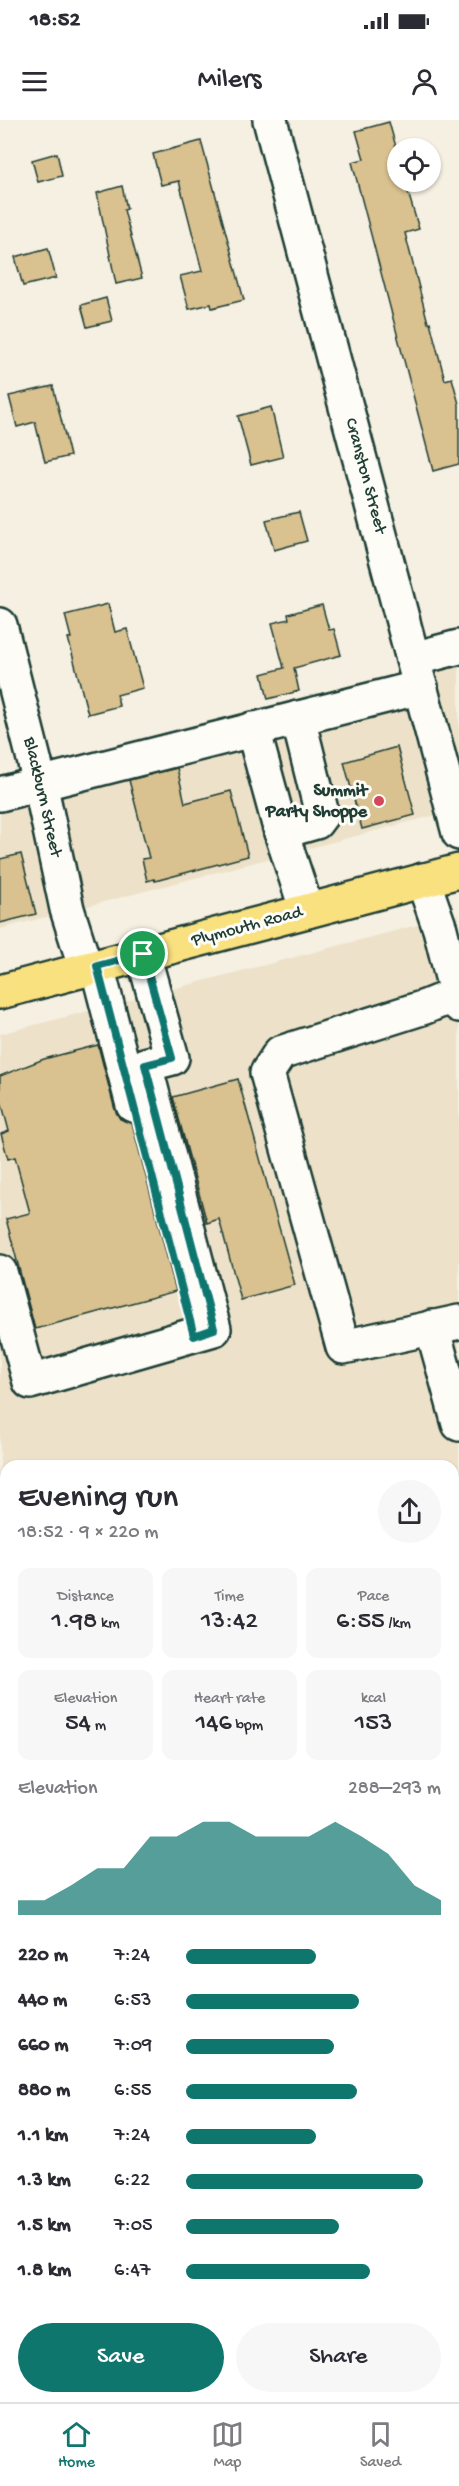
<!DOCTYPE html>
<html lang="en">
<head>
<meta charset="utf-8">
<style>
	:root { --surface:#fff; --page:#f7f7f7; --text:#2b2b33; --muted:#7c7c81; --line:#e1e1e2; --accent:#0f766e }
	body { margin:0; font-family:"Gochi Hand",sans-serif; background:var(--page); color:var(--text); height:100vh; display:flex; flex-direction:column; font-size:22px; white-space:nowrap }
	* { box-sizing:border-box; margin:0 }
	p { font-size:20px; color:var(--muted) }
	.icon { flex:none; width:33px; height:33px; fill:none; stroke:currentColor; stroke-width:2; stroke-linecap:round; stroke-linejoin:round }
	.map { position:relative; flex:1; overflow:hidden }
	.sheet { position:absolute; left:0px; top:1340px; width:459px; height:944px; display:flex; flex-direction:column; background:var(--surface); border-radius:18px 18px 0 0; box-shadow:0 2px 4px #0004 }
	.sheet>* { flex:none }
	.buttons { position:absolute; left:387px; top:18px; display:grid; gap:12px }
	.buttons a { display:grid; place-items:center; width:54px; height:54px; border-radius:50%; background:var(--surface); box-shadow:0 2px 4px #0004; font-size:30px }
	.pin { position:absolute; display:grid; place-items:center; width:51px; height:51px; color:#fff; margin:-26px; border:3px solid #fff; border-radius:50%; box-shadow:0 2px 6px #0007 }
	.round { display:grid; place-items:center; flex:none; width:63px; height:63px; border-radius:32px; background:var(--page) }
	.overview { display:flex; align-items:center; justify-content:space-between; height:102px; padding:0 18px }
	h1 { font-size:33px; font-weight:600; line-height:45px }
	.stats { display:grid; grid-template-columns:repeat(3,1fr); gap:9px; height:102px; padding:6px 18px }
	.stats div { display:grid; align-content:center; border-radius:12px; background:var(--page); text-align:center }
	.stats b { font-size:26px; font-weight:600 }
	.stats small { font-size:16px; font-weight:400 }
	.stats p { font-size:16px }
	.chart { height:168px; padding:12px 18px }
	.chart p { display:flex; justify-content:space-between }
	.chart svg { width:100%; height:108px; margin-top:6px; fill:var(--accent); opacity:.7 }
	.action { display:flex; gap:12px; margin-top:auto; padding:12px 18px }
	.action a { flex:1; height:69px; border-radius:36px; background:var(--accent); color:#fff; font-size:24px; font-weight:600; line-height:69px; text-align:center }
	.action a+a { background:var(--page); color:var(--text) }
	ul { padding:0 18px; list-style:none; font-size:20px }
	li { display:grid; grid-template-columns:96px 72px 1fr; align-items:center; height:45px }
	li i { height:15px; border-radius:8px; background:var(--accent) }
	.status { display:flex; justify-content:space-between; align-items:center; height:42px; padding:0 30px; background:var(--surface); direction:ltr }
	.status svg { height:16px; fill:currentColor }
	header { display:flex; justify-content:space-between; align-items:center; height:78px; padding:0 18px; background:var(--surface); font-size:27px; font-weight:600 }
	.menu { display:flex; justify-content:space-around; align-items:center; height:84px; border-top:2px solid var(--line); background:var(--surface); font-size:16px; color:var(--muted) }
	.menu a { display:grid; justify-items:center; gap:3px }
	.menu .on { color:var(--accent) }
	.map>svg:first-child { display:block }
	.built { fill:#ede2c9; fill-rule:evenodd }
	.building { fill:#d9c190; stroke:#1f3d34; stroke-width:1.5 }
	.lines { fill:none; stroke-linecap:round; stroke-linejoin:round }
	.minor-casing { stroke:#1f3d34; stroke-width:38 }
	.major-casing { stroke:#1f3d34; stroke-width:38 }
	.minor { stroke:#fdfcf7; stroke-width:33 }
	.major { stroke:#fae180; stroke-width:33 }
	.route-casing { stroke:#fff; stroke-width:12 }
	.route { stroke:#0f766e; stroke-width:8 }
	.poi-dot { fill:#d1495b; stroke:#fdfcf7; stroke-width:2 }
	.labels { text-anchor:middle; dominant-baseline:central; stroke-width:6; stroke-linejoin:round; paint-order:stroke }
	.street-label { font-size:18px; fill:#1f3d34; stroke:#fdfcf7 }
	.poi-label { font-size:18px; font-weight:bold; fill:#1f3d34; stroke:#fdfcf7; text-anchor:end }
</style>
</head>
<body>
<div class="status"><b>18:52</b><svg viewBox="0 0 49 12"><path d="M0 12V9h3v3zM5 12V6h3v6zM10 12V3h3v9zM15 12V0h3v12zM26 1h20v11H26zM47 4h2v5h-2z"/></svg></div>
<header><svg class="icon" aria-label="menu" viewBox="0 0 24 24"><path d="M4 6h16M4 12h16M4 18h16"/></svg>Milers<svg class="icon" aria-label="person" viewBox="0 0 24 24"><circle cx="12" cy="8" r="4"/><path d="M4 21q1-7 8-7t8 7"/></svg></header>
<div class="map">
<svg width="459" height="2282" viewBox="0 0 459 2282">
	<rect width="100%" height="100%" fill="#f6f0e2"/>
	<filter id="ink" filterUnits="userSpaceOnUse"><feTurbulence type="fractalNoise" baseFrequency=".0167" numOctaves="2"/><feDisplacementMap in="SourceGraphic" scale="12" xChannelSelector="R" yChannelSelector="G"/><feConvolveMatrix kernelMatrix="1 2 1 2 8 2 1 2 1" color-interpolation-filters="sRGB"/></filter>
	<g filter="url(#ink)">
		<g class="built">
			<path d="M 459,527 L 459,689 L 0,809 L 0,671 L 421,567 L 413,539 Z"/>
			<path d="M 459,794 L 459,2282 L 0,2282 L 0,914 ZM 6,1346 L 453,1346 L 453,2277 L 6,2277 Z"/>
		</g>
		<g class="building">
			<path d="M 389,2 L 398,34 L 398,62 L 405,62 L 419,109 L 405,113 L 428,203 L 430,202 L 445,260 L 452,258 L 459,284 L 459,344 L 433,351 L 352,42 L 364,39 L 356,11 Z"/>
			<path d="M 201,21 L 244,180 L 212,188 L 211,184 L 189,189 L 180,156 L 202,151 L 179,61 L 161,65 L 153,34 Z"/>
			<path d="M 57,33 L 62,56 L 38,62 L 32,40 Z"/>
			<path d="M 122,66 L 127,89 L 124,90 L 142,158 L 116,164 L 97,73 Z"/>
			<path d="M 48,128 L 56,158 L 23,166 L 15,137 Z"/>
			<path d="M 106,178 L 112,201 L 87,207 L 81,185 Z"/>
			<path d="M 53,266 L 70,336 L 45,342 L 35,302 L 17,307 L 9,276 Z"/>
			<path d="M 271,287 L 283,337 L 251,345 L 238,296 Z"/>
			<path d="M 299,392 L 307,421 L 274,430 L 266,400 Z"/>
			<path d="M 108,484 L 115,512 L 127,509 L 143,568 L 117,575 L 119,586 L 88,594 L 68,518 L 71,518 L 65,495 Z"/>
			<path d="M 322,485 L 329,510 L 334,509 L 341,535 L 294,548 L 299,571 L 268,579 L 262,554 L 284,548 L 272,503 L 289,499 L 288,494 Z"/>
			<path d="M 397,627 L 415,695 L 362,709 L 344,642 Z"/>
			<path d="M 177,648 L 185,683 L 231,671 L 248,736 L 155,761 L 154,759 L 147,761 L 142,739 L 149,738 L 129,660 Z"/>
			<path d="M 21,734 L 36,794 L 0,803 L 0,739 Z"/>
			<path d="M 98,925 L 115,990 L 120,999 L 132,1003 L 176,1171 L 35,1209 L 6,1099 L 30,1093 L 15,1037 L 8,1039 L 1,1014 L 9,1011 L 0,977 L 0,956 L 44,939 Z"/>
			<path d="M 238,959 L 295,1165 L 241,1180 L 219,1099 L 207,1103 L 173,977 Z"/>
		</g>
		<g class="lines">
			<g class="minor-casing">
				<g id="minor">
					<path d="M 270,0 L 459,713"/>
					<path d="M 0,505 L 40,663 L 67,789 L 86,849"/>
					<path d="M 413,539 L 459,527"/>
					<path d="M 253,609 L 281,712 L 307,791"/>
					<path d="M 0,674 L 421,567"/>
					<path d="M 281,712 L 316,702 L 322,694 L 298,598"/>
					<path d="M 423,760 L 440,809 L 459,885"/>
					<path d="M 97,846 L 133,985"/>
					<path d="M 457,874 L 425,887 L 280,933 L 267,953 L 343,1227 L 459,1202"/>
					<path d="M 0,1152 L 30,1262 L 214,1209 L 145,945 L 172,938 L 143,834"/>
					<path d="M 432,1207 L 459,1304"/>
					<path d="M 0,1486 L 6,1484"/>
					<path d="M 0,1571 L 6,1570"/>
					<path d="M 453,1619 L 459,1640"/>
				</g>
			</g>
			<g class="major-casing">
				<path id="major" d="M 0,872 L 459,751"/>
			</g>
			<use href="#minor" class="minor"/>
			<use href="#major" class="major"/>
		</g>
	</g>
	<g class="lines" filter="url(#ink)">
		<g class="route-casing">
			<path id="route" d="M 143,834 L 172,938 L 145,945 L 214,1209 L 194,1216 L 97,846 Z"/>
		</g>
		<use href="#route" class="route"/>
	</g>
	<circle class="poi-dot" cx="379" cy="681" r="6"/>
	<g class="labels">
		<g class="street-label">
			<text transform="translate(365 356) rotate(75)">Cranston Street</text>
			<text transform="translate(42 677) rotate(77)">Blackburn Street</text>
			<text transform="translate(247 807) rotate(-15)">Plymouth Road</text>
		</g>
		<g class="poi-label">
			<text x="367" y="671">Summit<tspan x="367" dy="21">Party Shoppe</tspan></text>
		</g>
	</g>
</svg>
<div class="buttons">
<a><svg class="icon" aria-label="locate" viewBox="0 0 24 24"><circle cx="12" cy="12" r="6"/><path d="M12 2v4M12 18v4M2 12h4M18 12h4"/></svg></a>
</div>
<div class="pin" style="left:143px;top:834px;background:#1e9e55"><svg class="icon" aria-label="arrive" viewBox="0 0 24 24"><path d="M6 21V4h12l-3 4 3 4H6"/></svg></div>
<section class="sheet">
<div class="overview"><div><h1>Evening run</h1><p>18:52 · 9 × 220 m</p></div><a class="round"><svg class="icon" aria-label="share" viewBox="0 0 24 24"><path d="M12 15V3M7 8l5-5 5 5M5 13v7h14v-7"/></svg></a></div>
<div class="stats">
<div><p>Distance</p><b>1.98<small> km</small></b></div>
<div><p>Time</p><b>13:42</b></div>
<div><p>Pace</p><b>6:55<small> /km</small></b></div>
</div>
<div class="stats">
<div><p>Elevation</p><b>54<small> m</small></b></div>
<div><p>Heart rate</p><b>146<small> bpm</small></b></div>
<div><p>kcal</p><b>153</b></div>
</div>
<div class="chart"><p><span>Elevation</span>288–293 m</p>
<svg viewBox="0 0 160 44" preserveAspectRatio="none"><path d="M0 44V38L10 38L20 32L30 25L40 25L50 12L60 12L70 6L80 6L90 12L100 12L110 12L120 6L130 12L140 19L150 32L160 38V44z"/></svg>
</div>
<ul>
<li><b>220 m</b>7:24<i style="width:51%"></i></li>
<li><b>440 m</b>6:53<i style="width:68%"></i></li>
<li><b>660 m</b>7:09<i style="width:58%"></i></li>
<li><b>880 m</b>6:55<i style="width:67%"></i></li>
<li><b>1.1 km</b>7:24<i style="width:51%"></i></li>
<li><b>1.3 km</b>6:22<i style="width:93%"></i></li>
<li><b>1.5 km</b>7:05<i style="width:60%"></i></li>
<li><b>1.8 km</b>6:47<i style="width:72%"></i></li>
</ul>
<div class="action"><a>Save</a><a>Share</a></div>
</section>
</div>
<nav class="menu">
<a class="on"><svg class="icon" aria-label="home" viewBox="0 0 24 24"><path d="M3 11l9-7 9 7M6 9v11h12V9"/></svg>Home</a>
<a><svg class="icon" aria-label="map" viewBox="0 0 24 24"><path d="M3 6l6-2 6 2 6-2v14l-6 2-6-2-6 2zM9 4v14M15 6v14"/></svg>Map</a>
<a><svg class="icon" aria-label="saved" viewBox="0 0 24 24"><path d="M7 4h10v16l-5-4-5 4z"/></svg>Saved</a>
</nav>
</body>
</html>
